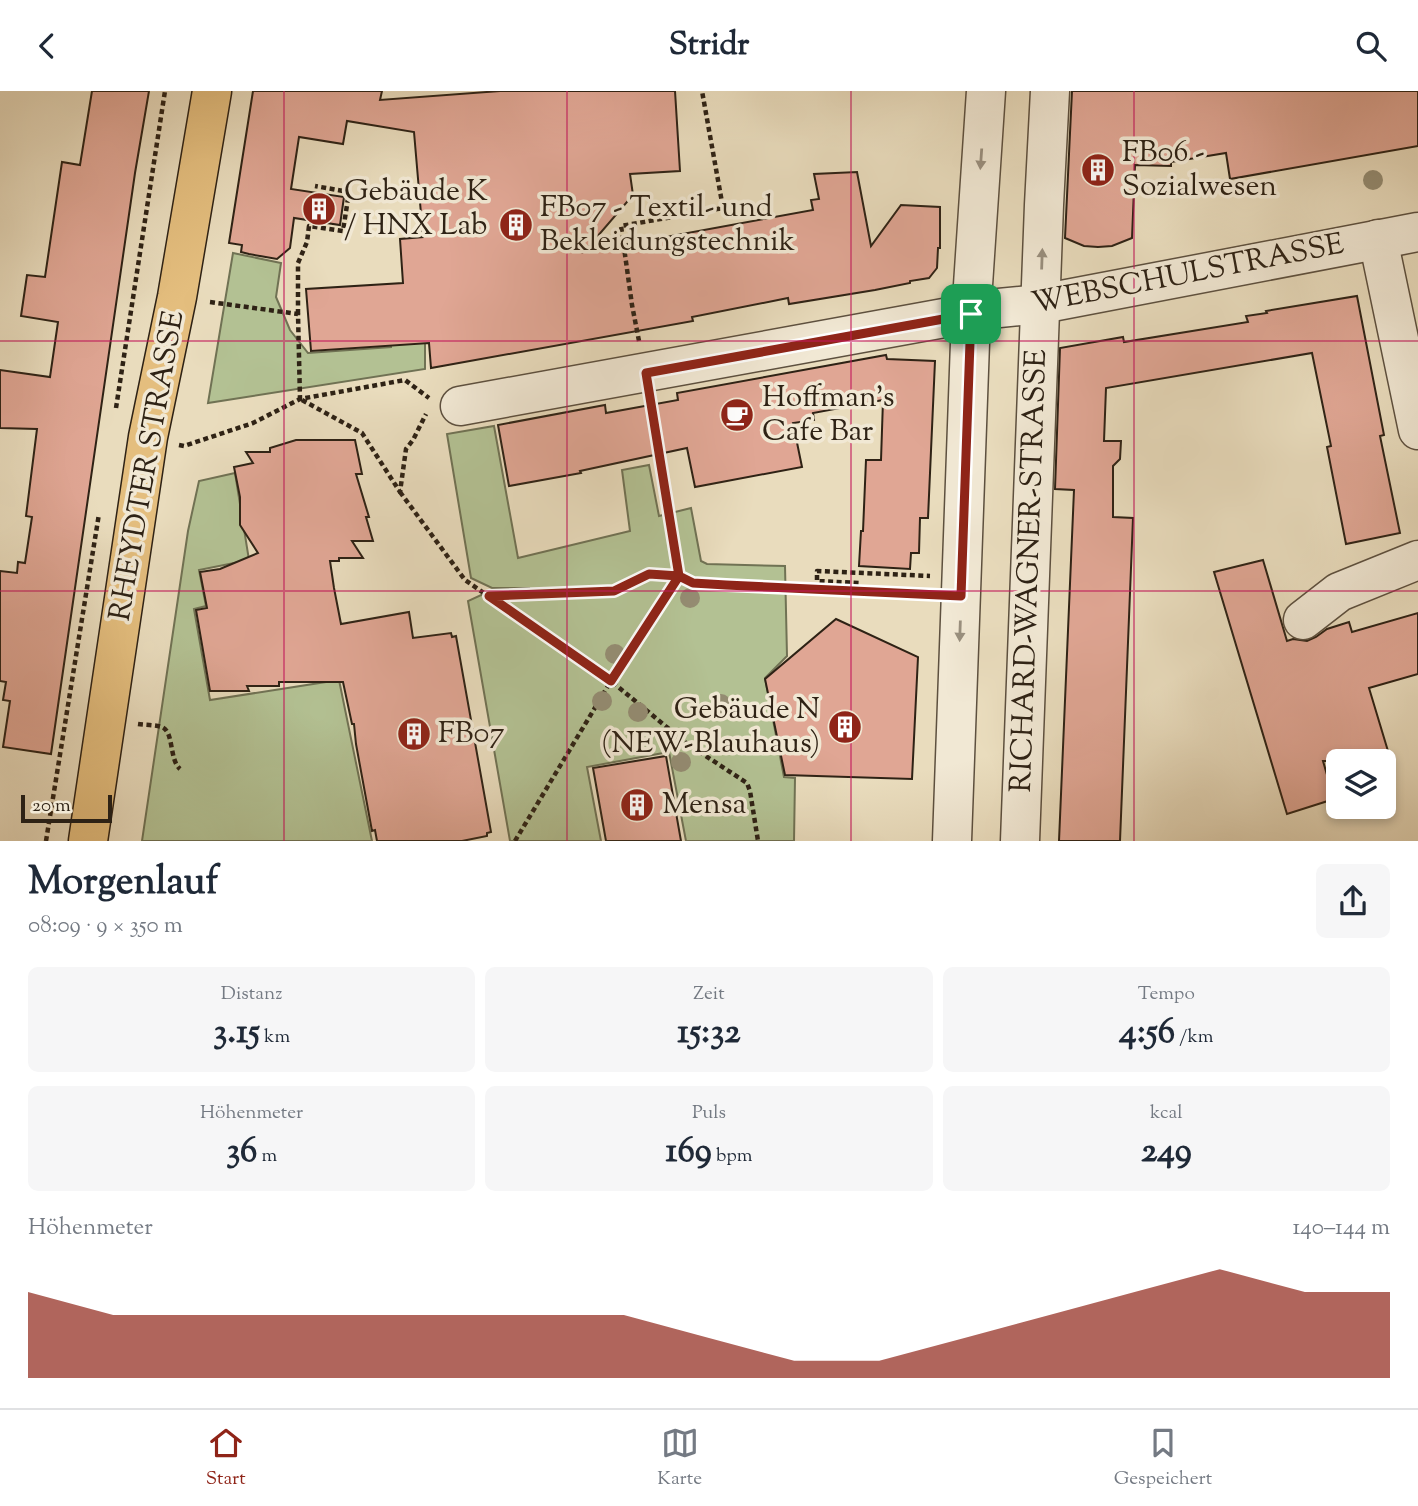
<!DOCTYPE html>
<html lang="de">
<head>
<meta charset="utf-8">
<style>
	:root { --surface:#fff; --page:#f6f6f7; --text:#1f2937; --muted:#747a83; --line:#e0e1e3; --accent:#8f2418 }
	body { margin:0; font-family:"Sorts Mill Goudy",serif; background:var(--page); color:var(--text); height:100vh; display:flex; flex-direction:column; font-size:26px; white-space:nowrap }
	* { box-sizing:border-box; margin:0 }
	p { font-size:23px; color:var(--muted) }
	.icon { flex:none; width:38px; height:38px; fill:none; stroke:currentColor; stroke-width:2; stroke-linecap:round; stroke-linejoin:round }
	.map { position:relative; height:750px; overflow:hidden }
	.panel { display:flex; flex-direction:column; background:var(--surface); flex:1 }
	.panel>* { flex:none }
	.controls { position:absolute; left:1326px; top:658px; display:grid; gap:14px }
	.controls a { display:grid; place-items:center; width:70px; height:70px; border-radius:10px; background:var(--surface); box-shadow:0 4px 10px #0003; font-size:35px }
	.scale { position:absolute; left:21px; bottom:18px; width:91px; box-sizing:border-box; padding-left:7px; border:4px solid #2e2215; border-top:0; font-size:19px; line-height:24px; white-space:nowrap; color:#2e2215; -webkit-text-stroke:5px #f1e8d4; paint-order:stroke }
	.pin { position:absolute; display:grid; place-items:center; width:60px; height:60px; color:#fff; margin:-30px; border-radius:14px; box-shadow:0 4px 10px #0006 }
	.round { display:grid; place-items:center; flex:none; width:74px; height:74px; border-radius:10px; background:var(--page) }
	.headline { display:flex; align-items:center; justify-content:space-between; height:119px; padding:0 28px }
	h1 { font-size:38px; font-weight:700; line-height:52px }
	.metrics { display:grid; grid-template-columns:repeat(3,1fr); gap:10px; height:119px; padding:7px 28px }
	.metrics div { display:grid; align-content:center; border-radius:10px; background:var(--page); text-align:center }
	.metrics b { font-size:35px; font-weight:700 }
	.metrics small { font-size:19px; font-weight:400 }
	.metrics p { font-size:19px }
	.chart { height:196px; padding:14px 28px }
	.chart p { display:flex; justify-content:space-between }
	.chart svg { width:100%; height:126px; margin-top:7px; fill:var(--accent); opacity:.7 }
	header { display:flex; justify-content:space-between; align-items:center; height:91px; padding:0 28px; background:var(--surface); font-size:32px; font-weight:700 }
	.menu { display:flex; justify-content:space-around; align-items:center; height:98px; border-top:2px solid var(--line); background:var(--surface); font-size:19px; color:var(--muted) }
	.menu a { display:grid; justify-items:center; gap:4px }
	.menu .current { color:var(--accent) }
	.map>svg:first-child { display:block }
	.green { fill:#b3c193; stroke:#707254; stroke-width:2 }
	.building { fill:#e0a694; stroke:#2e2215; stroke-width:2 }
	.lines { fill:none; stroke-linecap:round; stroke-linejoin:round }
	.minor-casing { stroke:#5d503f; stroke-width:41 }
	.major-casing { stroke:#2e2215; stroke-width:41 }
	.path { stroke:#2e2215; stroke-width:4.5; stroke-dasharray:5 3.5; stroke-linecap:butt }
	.minor { stroke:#f1e8d4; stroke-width:38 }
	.major { stroke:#e4be7e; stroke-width:38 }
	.tree { fill:#948c72 }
	.oneway { fill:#998f7e }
	.route-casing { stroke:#fff; stroke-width:14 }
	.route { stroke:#8f2418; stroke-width:9 }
	.grid { fill:none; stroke:#c2185b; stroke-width:2; stroke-opacity:0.55 }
	.labels { text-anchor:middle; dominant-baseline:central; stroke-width:7; stroke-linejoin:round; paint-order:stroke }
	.poi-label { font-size:30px; fill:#2e2215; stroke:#f1e8d4; text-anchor:start }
	.street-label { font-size:30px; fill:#2e2215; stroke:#f1e8d4 }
</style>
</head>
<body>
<header><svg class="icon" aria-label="back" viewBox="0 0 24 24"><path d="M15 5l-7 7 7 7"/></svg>Stridr<svg class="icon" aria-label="search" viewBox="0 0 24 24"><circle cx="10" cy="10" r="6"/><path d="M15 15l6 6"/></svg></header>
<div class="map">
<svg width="1418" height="750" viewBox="0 0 1418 750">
	<rect width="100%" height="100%" fill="#e9dcbd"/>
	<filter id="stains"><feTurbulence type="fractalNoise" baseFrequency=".00286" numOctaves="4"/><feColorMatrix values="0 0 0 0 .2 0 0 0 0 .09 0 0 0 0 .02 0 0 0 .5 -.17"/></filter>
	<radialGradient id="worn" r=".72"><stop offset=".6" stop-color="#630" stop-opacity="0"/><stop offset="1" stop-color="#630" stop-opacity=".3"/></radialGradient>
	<g class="green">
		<path d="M 233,162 L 281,172 L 276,206 L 290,239 L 308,262 L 391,256 L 389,216 L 425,213 L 425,278 L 208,312 Z"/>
		<path d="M 494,335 L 518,467 L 630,440 L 622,379 L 649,374 L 659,425 L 691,417 L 701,470 L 707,473 L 785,475 L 787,565 L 765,587 L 784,686 L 795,687 L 794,750 L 686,750 L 669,661 L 587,676 L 601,750 L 510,750 L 468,510 L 492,499 L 530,497 L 492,497 L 471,487 L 447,343 Z"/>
		<path d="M 235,382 L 249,469 L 199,479 L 206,515 L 194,518 L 210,609 L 339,589 L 372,750 L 142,750 L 188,440 L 199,390 Z"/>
	</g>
	<g class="building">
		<path d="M 92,0 L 149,0 L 135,82 L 51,663 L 3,656 L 10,610 L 3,609 L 6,591 L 0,590 L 0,480 L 17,482 L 18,471 L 25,472 L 32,426 L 26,425 L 37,338 L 0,337 L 0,279 L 50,286 L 58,231 L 21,225 L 27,184 L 45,186 L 62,71 L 80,74 Z"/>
		<path d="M 253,0 L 382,0 L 380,9 L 500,0 L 675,0 L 680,80 L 630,83 L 633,104 L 584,161 L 813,119 L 811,109 L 819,108 L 814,83 L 857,81 L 871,155 L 901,114 L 940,116 L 940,157 L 938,157 L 937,177 L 929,187 L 910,190 L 910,192 L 875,199 L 789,213 L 788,207 L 692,226 L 693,230 L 431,277 L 429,252 L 311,260 L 306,198 L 403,192 L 400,148 L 423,146 L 414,41 L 347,30 L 343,53 L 299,46 L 291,98 L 344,106 L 340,134 L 294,127 L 290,157 L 277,168 L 249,163 L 241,161 L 242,154 L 229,152 Z"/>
		<path d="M 1072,0 L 1418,0 L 1418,55 L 1230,88 L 1226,62 L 1171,71 L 1171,75 L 1135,74 L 1132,147 L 1112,155 L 1098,156 L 1084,155 L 1065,147 Z"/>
		<path d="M 1357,205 L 1384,344 L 1380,345 L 1400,442 L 1346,453 L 1327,356 L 1331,355 L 1312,262 L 1106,297 L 1104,350 L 1121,350 L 1120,368 L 1113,375 L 1113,426 L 1133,427 L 1120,750 L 1059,750 L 1074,399 L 1055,398 L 1060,257 L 1123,246 L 1124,251 L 1248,231 L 1246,225 L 1267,222 L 1266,220 Z"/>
		<path d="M 886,264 L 887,268 L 935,270 L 928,427 L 920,427 L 919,462 L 911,462 L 910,478 L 859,475 L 861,440 L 863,440 L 866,369 L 881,369 L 883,309 L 813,322 L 814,329 L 793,332 L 802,376 L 695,396 L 687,357 L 580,380 L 581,382 L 509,395 L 498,334 L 605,314 L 606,322 L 678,309 L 677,302 Z"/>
		<path d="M 296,349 L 355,349 L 362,383 L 356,383 L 369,426 L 366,426 L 373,450 L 352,450 L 363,467 L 339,467 L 339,470 L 330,470 L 334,497 L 341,533 L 409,521 L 413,547 L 451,542 L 452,546 L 456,545 L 491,741 L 487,742 L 487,745 L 462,750 L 377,750 L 375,739 L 372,740 L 356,653 L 354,633 L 352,633 L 343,591 L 279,591 L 279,595 L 247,595 L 249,600 L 210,600 L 196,519 L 207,517 L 200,481 L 220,478 L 258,462 L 240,434 L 240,406 L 234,376 L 253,372 L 246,361 L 270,361 L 270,357 Z"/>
		<path d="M 1263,469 L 1287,550 L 1293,548 L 1307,550 L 1316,546 L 1327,538 L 1349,531 L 1352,541 L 1418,522 L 1418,583 L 1369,597 L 1391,670 L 1323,670 L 1334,708 L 1287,723 L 1214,481 Z"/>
		<path d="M 836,528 L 918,566 L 912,688 L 785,684 L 765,588 Z"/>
		<path d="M 666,665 L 681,750 L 606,750 L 593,677 Z"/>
	</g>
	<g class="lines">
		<g class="minor-casing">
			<g id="minor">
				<path d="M 1378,148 L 1418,339"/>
				<path d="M 460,315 L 999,217 L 1041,213 L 1418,141"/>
				<path d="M 1303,529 L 1339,501 L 1418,469"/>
				<path d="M 952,750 L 971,224 L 986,0"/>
				<path d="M 1020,750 L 1044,114 L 1050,0"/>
			</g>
		</g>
		<g class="major-casing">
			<path id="major" d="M 88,750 L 148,346 L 177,206 L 212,0"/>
		</g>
		<g class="path">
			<path d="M 210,211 L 298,223 L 300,308"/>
			<path d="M 298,223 L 298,172 L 307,151 L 309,135 L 343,140 L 349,101 L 315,95"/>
			<path d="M 639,250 L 632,214 L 621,135 L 723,117 L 702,0"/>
			<path d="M 302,309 L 362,342 L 400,401 L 406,358 L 413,349 L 426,323"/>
			<path d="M 116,317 L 165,0"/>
			<path d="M 179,354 L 184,355 L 253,332 L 300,308 L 405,289 L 429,307"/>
			<path d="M 400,401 L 465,489 L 611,590 L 686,652 L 747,692 L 750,700 L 758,750"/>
			<path d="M 858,500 L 859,492 L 817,490 L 817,480 L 930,485"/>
			<path d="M 490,504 L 614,500 L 649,483 L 679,485 L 693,492 L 726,494 L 926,503"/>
			<path d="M 138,633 C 145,634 156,634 162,636 C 174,641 169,668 180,678"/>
			<path d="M 46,750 L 99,423"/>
			<path d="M 515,750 L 611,590 L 679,485 L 651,313"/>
		</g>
		<use href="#minor" class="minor"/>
		<use href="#major" class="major"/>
	</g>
	<g class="tree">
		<circle cx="1373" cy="89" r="10"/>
		<circle cx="690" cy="507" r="10"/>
		<circle cx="615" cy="563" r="10"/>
		<circle cx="602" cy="610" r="10"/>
		<circle cx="721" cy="613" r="10"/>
		<circle cx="638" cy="621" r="10"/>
		<circle cx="681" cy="671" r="10"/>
	</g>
	<defs><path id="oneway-solid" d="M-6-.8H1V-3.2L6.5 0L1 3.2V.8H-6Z" transform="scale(1.75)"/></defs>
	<g class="oneway">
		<use href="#oneway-solid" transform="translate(981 68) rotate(94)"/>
		<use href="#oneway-solid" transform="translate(1042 168) rotate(-88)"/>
		<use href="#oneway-solid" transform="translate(960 540) rotate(92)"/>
	</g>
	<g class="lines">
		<g class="route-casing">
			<path id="route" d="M 971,223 L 646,282 L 679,485 L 611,590 L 489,505 L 614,500 L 649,483 L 679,485 L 693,492 L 726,494 L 961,505 L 971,223"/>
		</g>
		<use href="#route" class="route"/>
	</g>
	<path class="grid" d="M 284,0 L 284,750M 567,0 L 567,750M 851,0 L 851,750M 1134,0 L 1134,750M 0,250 L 1418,250M 0,500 L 1418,500"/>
	<defs>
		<g id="building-disc" transform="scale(1.75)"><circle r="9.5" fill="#8f2418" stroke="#f1e8d4"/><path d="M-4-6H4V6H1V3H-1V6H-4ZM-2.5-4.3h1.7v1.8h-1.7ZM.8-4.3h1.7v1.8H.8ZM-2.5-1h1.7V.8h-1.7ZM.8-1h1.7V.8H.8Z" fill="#fff"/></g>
		<g id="cafe-disc" transform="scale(1.75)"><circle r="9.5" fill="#8f2418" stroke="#f1e8d4"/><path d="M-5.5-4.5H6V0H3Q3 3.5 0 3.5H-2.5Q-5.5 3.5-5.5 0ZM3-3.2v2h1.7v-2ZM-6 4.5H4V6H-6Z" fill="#fff"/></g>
	</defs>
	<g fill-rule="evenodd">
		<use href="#building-disc" x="1098" y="79"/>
		<use href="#building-disc" x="319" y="118"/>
		<use href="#building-disc" x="516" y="134"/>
		<use href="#cafe-disc" x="737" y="324"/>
		<use href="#building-disc" x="845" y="636"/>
		<use href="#building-disc" x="414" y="643"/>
		<use href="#building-disc" x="637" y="714"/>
	</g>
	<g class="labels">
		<g class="poi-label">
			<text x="1122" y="62">FB06 -<tspan x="1122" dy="34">Sozialwesen</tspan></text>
			<text x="344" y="101">Gebäude K<tspan x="344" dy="34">/ HNX Lab</tspan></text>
			<text x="540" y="117">FB07 - Textil- und<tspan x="540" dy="34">Bekleidungstechnik</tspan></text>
			<text x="762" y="307">Hoffman’s<tspan x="762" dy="34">Cafe Bar</tspan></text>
			<text x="820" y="619" text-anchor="end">Gebäude N<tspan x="820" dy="34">(NEW-Blauhaus)</tspan></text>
			<text x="438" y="643">FB07</text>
			<text x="662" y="714">Mensa</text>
		</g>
		<g class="street-label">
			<text transform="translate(1188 184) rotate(-11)">WEBSCHULSTRASSE</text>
			<text transform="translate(148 375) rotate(-80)">RHEYDTER STRASSE</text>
			<text transform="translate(1030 480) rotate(-88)">RICHARD-WAGNER-STRASSE</text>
		</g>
	</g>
	<rect width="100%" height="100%" filter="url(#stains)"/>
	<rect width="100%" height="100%" fill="url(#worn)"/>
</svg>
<div class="controls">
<a><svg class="icon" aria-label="layers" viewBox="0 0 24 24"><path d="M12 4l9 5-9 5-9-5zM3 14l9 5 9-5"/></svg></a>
</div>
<div class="scale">20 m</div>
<div class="pin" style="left:971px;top:223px;background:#1e9e55"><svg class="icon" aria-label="arrive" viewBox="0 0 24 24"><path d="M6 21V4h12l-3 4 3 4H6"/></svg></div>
</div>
<section class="panel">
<div class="headline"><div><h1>Morgenlauf</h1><p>08:09 · 9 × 350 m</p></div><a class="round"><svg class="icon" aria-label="share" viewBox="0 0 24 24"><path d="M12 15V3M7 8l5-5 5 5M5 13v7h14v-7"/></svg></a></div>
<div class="metrics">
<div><p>Distanz</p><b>3.15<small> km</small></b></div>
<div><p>Zeit</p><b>15:32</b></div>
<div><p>Tempo</p><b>4:56<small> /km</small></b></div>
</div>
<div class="metrics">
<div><p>Höhenmeter</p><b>36<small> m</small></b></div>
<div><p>Puls</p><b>169<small> bpm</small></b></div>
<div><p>kcal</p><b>249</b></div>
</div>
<div class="chart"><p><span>Höhenmeter</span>140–144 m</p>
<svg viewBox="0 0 160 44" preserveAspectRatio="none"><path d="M0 44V14L10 22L20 22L30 22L40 22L50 22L60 22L70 22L80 30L90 38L100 38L110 30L120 22L130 14L140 6L150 14L160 14V44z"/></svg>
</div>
</section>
<nav class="menu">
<a class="current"><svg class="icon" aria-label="home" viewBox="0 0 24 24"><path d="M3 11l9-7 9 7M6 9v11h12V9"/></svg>Start</a>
<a><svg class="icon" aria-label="map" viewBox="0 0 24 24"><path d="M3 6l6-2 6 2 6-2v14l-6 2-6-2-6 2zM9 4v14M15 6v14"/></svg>Karte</a>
<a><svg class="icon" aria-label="saved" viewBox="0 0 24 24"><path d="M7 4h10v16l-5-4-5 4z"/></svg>Gespeichert</a>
</nav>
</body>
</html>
